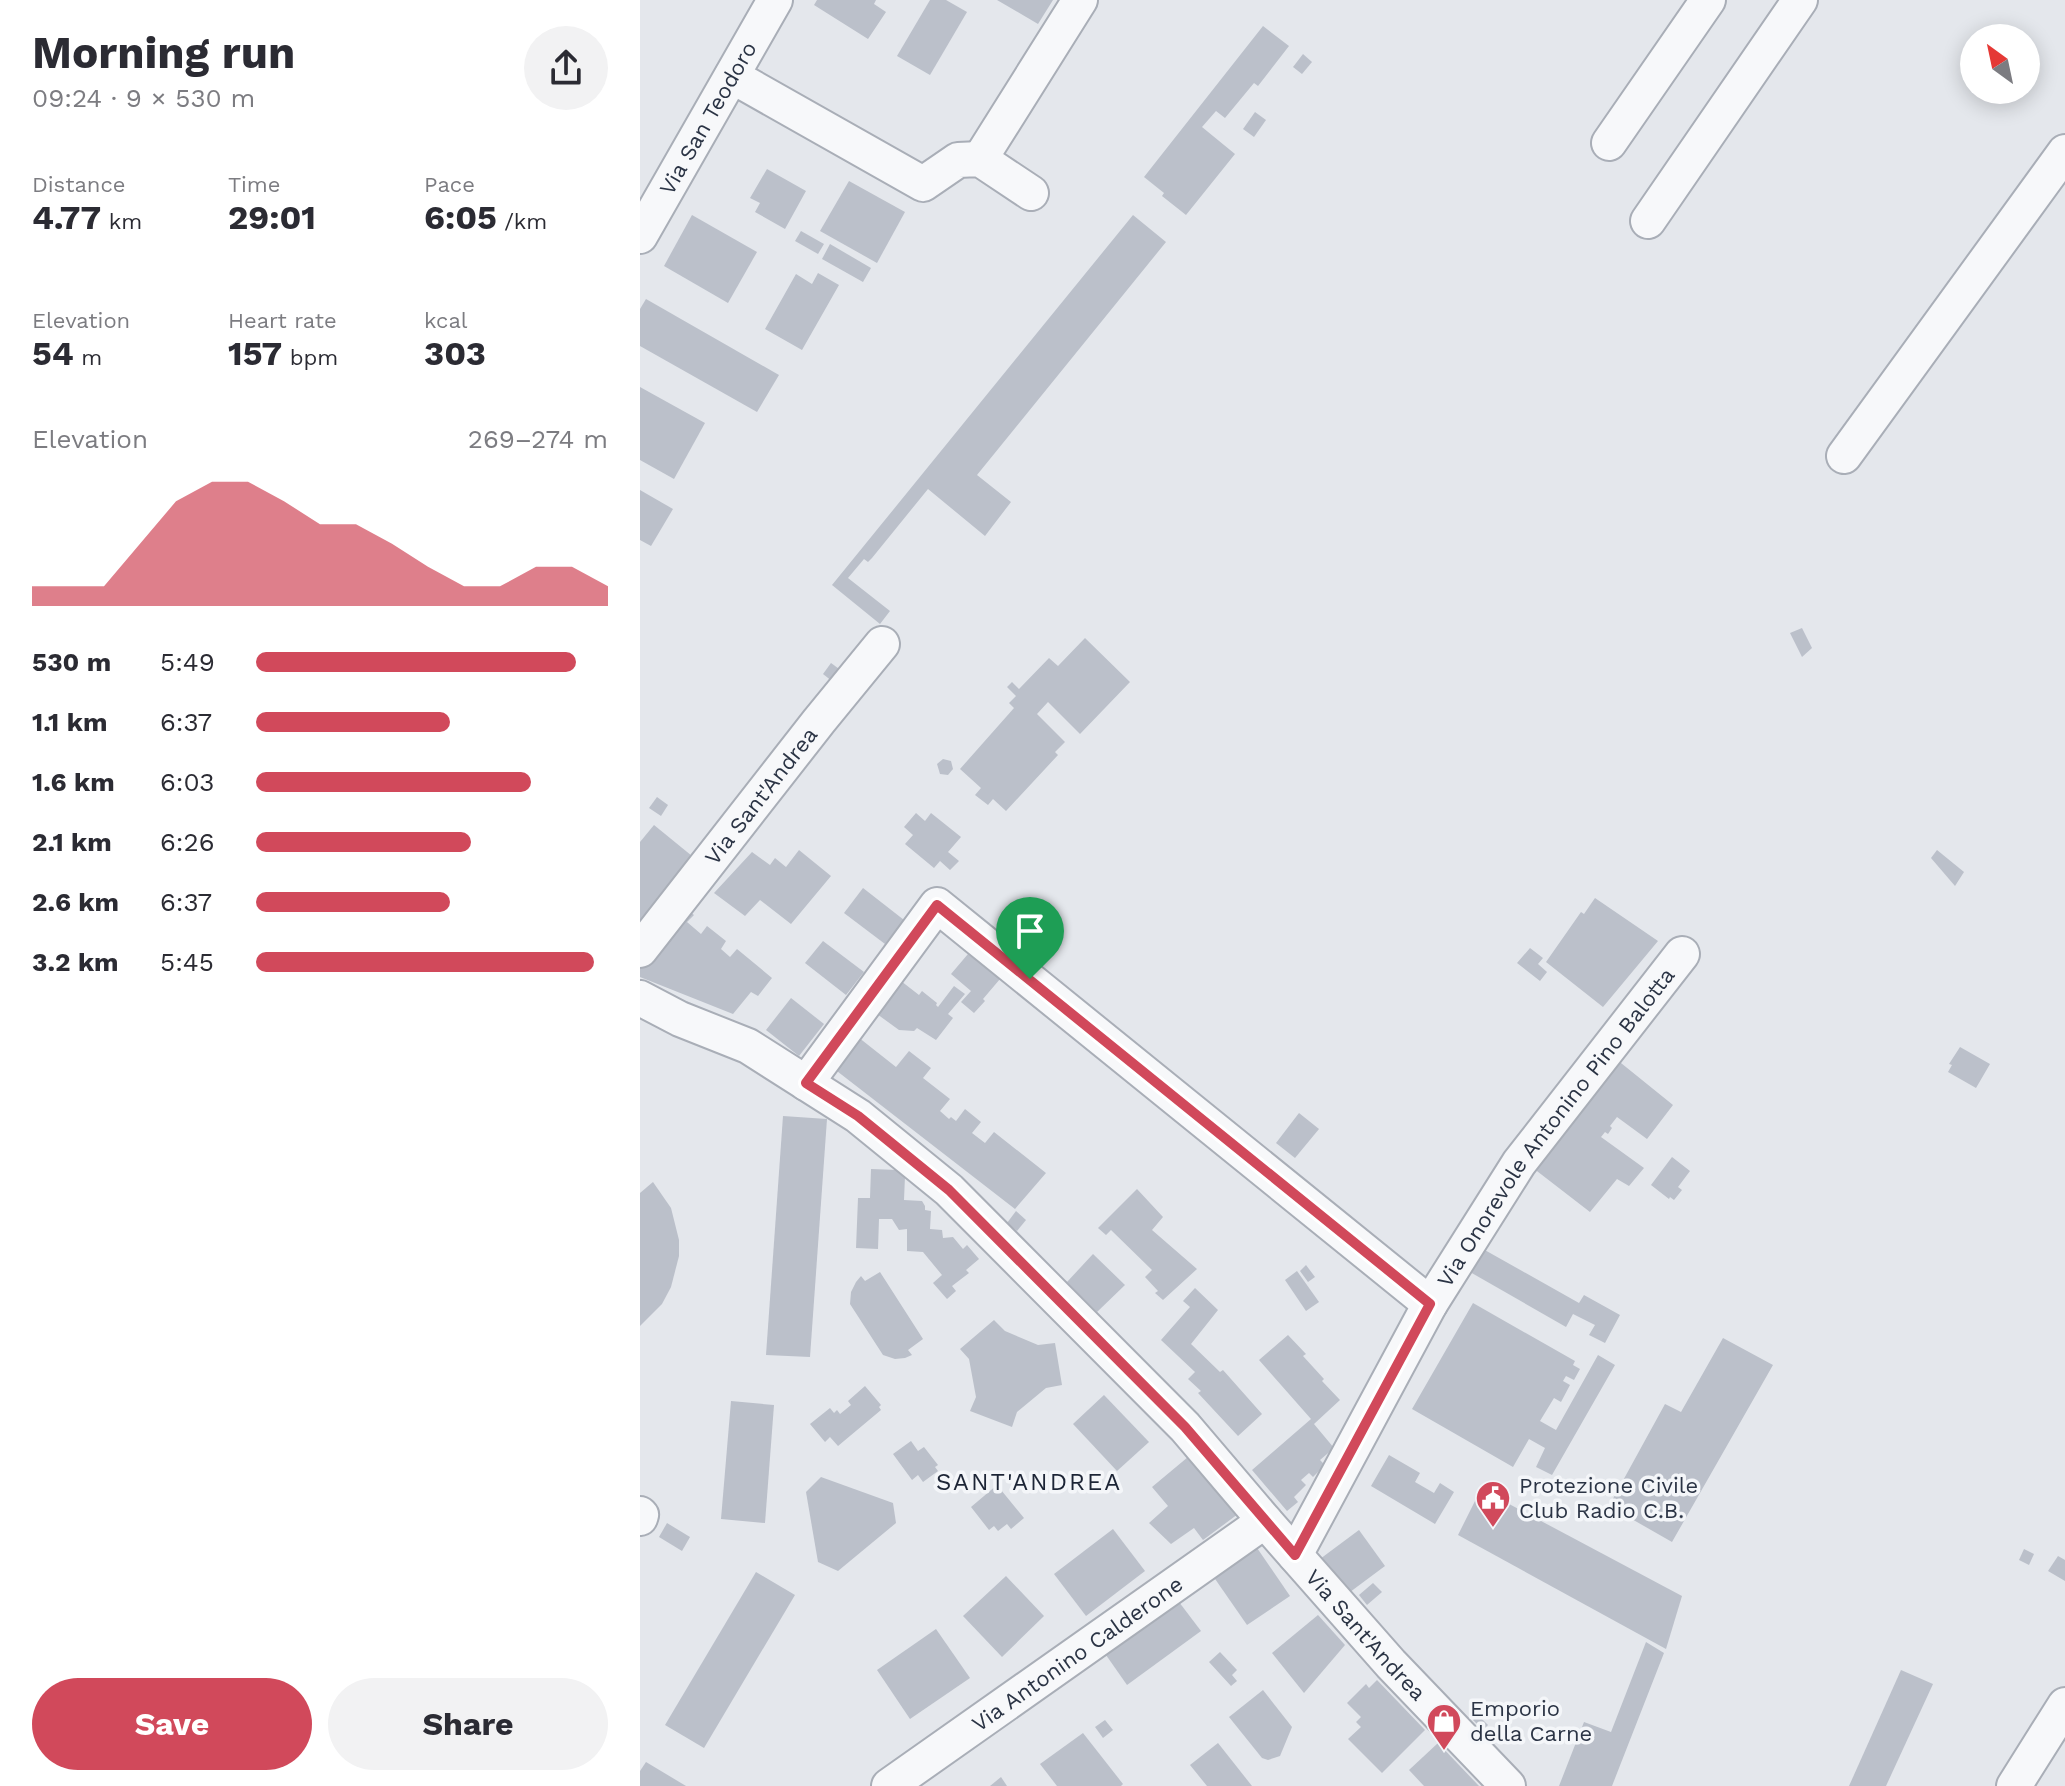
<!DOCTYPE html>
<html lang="en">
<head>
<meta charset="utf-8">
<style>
	:root { --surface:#fff; --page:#f2f2f3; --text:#2b2b33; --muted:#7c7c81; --accent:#d1495b }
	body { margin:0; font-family:"Work Sans",sans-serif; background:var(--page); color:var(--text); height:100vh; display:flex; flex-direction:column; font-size:30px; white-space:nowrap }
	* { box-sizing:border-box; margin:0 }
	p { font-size:26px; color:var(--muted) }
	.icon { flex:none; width:44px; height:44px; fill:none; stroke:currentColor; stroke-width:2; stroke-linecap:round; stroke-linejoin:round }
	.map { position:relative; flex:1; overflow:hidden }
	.sheet { display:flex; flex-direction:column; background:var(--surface); width:640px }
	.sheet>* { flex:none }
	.needle { width:52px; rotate:327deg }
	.fabs { position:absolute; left:1320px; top:24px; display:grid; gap:16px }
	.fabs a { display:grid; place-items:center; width:80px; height:80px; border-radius:50%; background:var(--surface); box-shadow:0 4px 20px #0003; font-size:40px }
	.pin { position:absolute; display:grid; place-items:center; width:68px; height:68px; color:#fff; margin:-82px -34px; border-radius:50% 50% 50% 0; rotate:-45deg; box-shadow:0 0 8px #0007 }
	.pin .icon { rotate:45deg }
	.round { display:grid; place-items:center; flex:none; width:84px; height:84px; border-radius:42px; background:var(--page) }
	.overview { display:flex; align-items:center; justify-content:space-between; height:136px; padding:0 32px }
	h1 { font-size:44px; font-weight:700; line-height:60px }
	.metrics { display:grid; grid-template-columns:repeat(3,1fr); gap:12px; height:136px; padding:8px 32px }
	.metrics div { display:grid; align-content:center }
	.metrics b { font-size:34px; font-weight:700 }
	.metrics small { font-size:22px; font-weight:400 }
	.metrics p { font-size:22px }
	.chart { height:224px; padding:16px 32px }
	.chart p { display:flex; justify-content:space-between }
	.chart svg { width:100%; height:144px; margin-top:8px; fill:var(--accent); opacity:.7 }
	.primary-button { display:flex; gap:16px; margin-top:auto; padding:16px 32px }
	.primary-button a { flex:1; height:92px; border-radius:48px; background:var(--accent); color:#fff; font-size:32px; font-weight:700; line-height:92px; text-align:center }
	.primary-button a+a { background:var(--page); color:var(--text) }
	ul { padding:0 32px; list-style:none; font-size:26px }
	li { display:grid; grid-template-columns:128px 96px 1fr; align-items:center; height:60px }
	li i { height:20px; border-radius:10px; background:var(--accent) }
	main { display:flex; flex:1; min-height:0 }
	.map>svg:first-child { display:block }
	.building { fill:#bbc0ca }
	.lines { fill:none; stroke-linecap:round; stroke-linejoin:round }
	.minor-casing { stroke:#a9aeb7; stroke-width:38 }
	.minor { stroke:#f7f8fa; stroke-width:34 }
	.route-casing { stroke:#fff; stroke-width:16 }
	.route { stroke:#d1495b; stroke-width:10 }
	.labels { text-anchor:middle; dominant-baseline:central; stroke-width:7; stroke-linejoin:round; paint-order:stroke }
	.street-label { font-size:22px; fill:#2b3445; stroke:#f4f6f9 }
	.poi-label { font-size:22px; fill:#2b3445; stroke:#f4f6f9; text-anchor:start }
	.neighbourhood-label { font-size:24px; letter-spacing:2px; fill:#1d2536; stroke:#f4f6f9 }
</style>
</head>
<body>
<main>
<section class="sheet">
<div class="overview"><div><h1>Morning run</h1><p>09:24 · 9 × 530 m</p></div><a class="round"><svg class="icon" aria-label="share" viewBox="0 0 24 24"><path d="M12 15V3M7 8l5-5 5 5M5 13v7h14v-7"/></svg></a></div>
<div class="metrics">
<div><p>Distance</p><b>4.77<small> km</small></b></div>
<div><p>Time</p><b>29:01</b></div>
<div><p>Pace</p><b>6:05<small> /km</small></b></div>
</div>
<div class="metrics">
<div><p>Elevation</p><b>54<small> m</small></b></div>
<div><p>Heart rate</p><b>157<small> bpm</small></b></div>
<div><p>kcal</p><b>303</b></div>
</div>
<div class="chart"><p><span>Elevation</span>269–274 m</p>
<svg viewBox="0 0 160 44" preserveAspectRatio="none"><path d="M0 44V38L10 38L20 38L30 25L40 12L50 6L60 6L70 12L80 19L90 19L100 25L110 32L120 38L130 38L140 32L150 32L160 38V44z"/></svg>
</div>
<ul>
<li><b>530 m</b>5:49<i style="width:91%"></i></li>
<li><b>1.1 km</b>6:37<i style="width:55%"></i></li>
<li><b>1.6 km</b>6:03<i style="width:78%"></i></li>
<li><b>2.1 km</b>6:26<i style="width:61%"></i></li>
<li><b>2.6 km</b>6:37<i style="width:55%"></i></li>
<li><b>3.2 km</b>5:45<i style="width:96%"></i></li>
</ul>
<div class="primary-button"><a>Save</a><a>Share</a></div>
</section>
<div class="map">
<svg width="1425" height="1786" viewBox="0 0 1425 1786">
	<rect width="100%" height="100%" fill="#e4e7ec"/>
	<g class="building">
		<path d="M 177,0 L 236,0 L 234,4 L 246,12 L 228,39 L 174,5 Z"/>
		<path d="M 290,0 L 306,0 L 327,12 L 290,75 L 257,56 Z"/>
		<path d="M 357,0 L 413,0 L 398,24 Z"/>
		<path d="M 623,26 L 649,46 L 618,86 L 614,83 L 585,118 L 576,111 L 562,127 L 595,154 L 546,215 L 522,196 L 524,193 L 504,177 Z"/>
		<path d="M 663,54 L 672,62 L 662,74 L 653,67 Z"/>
		<path d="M 615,112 L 626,120 L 614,137 L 603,129 Z"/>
		<path d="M 127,169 L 166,191 L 145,229 L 115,212 L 120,203 L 110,198 Z"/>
		<path d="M 209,181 L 265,212 L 237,263 L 180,231 Z"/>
		<path d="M 52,215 L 117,252 L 88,303 L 24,266 Z"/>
		<path d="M 493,215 L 526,242 L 337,475 L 371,502 L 345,536 L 288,489 L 232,558 L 228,562 L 224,559 L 208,578 L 250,611 L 240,624 L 192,585 Z"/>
		<path d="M 161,231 L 184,244 L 178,254 L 155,241 Z"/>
		<path d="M 190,244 L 231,268 L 223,282 L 182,259 Z"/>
		<path d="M 178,273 L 199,285 L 162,350 L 125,329 L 156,274 L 172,284 Z"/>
		<path d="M 6,299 L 139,375 L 117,412 L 0,346 L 0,309 Z"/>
		<path d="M 0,387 L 65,423 L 34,479 L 0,460 Z"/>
		<path d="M 0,490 L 33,509 L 11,546 L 0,540 Z"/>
		<path d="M 1162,628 L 1172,648 L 1162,657 L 1150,633 Z"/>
		<path d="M 445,638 L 490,682 L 440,734 L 408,702 L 397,714 L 425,742 L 415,752 L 418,755 L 366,811 L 353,799 L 348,805 L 335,795 L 341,788 L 320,769 L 374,708 L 369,703 L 376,696 L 367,687 L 372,682 L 379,689 L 409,658 L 418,666 Z"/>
		<path d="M 191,663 L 206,674 L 197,685 L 183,674 Z"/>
		<path d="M 303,759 L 311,761 L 313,769 L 308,775 L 300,774 L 297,764 Z"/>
		<path d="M 17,797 L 28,805 L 21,816 L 9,808 Z"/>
		<path d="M 276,813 L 285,821 L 291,813 L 321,837 L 308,852 L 319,861 L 310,870 L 300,861 L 294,868 L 265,844 L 273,835 L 264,827 Z"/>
		<path d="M 14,825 L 52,856 L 0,921 L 0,842 Z"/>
		<path d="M 159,850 L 191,876 L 151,924 L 120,900 L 105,916 L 74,893 L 112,852 L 130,865 L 135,858 L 146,867 Z"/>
		<path d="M 1297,850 L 1324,872 L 1315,886 L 1291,858 Z"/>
		<path d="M 223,888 L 264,920 L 245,944 L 204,913 Z"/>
		<path d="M 955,898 L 1018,941 L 963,1007 L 906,962 L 941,912 L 944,914 Z"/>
		<path d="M 45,908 L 54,915 L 47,922 L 61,934 L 67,926 L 86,941 L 81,949 L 90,957 L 97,949 L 132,978 L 118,996 L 111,992 L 93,1014 L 0,977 L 0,963 Z"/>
		<path d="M 183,941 L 224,972 L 206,995 L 165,963 Z"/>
		<path d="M 890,948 L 903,958 L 898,964 L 907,972 L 900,981 L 877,963 Z"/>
		<path d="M 328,954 L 360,979 L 343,999 L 345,1001 L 334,1013 L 321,1002 L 331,991 L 311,974 Z"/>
		<path d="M 261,981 L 279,995 L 282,991 L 297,1003 L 296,1005 L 298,1007 L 314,986 L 325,994 L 308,1014 L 313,1018 L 296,1040 L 277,1028 L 274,1031 L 259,1030 L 237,1014 Z"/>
		<path d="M 151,998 L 184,1024 L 159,1056 L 126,1030 Z"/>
		<path d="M 218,1037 L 256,1067 L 269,1051 L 291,1068 L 283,1078 L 310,1099 L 300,1111 L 309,1119 L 311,1117 L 316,1121 L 325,1109 L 341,1122 L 332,1133 L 345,1143 L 354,1132 L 406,1173 L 375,1209 L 193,1068 Z"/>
		<path d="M 1320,1047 L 1350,1064 L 1336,1088 L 1308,1072 L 1312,1065 L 1309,1064 Z"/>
		<path d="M 976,1059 L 1033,1105 L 1007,1139 L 977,1117 L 970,1126 L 972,1128 L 968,1134 L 965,1132 L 961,1137 L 1004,1168 L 989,1186 L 977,1179 L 950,1212 L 893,1168 Z"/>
		<path d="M 659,1113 L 679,1129 L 655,1158 L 636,1143 Z"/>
		<path d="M 143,1116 L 187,1119 L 170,1357 L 126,1355 Z"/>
		<path d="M 1032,1157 L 1050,1171 L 1038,1187 L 1042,1190 L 1034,1200 L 1030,1197 L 1029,1199 L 1011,1185 Z"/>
		<path d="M 231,1169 L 258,1170 L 265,1176 L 264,1200 L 282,1201 L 285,1206 L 285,1210 L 291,1211 L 290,1229 L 302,1230 L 303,1238 L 313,1237 L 323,1249 L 327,1245 L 339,1259 L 326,1270 L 329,1273 L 312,1286 L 316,1291 L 307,1299 L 293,1283 L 302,1275 L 283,1252 L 267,1251 L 267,1229 L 259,1230 L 252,1219 L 239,1219 L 238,1249 L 216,1248 L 218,1198 L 230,1198 Z"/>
		<path d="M 13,1182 L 31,1208 L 39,1240 L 39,1256 L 31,1287 L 22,1304 L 0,1326 L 0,1193 Z"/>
		<path d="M 497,1189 L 523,1217 L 512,1230 L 557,1269 L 523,1300 L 515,1293 L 518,1291 L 505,1277 L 512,1270 L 471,1230 L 466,1235 L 458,1228 Z"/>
		<path d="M 376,1211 L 386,1220 L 377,1231 L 367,1223 Z"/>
		<path d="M 843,1249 L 939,1303 L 944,1295 L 980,1315 L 965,1343 L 949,1335 L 955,1325 L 933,1314 L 926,1327 L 830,1272 Z"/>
		<path d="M 453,1254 L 485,1285 L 457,1312 L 427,1282 Z"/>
		<path d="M 666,1265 L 675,1277 L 668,1282 L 660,1271 Z"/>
		<path d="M 657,1271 L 679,1302 L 666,1311 L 645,1280 Z"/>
		<path d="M 240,1272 L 283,1339 L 268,1350 L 272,1355 L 265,1358 L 255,1359 L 243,1355 L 210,1304 L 211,1292 L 216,1282 L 221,1276 L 225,1281 Z"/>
		<path d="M 555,1288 L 578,1310 L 551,1344 L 580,1372 L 583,1370 L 622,1414 L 598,1436 L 558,1393 L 561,1391 L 548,1379 L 555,1372 L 521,1340 L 550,1307 L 543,1301 Z"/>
		<path d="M 833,1303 L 935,1361 L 933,1365 L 940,1369 L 934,1380 L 926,1376 L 923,1381 L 930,1385 L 921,1402 L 914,1398 L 900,1421 L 916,1430 L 958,1355 L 975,1365 L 912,1475 L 896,1467 L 905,1448 L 889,1439 L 873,1467 L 772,1409 Z"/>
		<path d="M 354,1320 L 365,1331 L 398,1345 L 415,1343 L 422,1385 L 406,1388 L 377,1412 L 372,1427 L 330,1411 L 336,1397 L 329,1359 L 320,1349 Z"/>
		<path d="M 648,1335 L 666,1354 L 663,1356 L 684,1379 L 682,1381 L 700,1400 L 674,1424 L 694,1448 L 680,1460 L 685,1465 L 673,1477 L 669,1473 L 661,1480 L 666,1485 L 654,1497 L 658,1502 L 647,1511 L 612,1470 L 671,1419 L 619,1360 Z"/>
		<path d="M 1083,1338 L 1133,1365 L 1032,1542 L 969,1506 L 1025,1404 L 1041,1412 Z"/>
		<path d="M 225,1386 L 241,1405 L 239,1407 L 241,1410 L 198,1446 L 190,1437 L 185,1442 L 170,1424 L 190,1408 L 194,1413 L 197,1410 L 200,1414 L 211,1405 L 208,1401 Z"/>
		<path d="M 464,1395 L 509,1442 L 477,1471 L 433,1424 Z"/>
		<path d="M 91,1401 L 134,1405 L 125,1523 L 81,1519 Z"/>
		<path d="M 271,1441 L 278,1451 L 284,1447 L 298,1465 L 295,1467 L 298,1471 L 283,1482 L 278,1475 L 272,1480 L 253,1454 Z"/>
		<path d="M 749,1455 L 780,1473 L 775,1482 L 794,1493 L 800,1483 L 814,1492 L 795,1524 L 731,1486 Z"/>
		<path d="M 548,1457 L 598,1514 L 563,1540 L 554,1528 L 531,1544 L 509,1523 L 528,1506 L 512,1487 Z"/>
		<path d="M 181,1477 L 253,1503 L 256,1523 L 198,1571 L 178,1562 L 166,1492 Z"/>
		<path d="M 357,1485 L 384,1518 L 371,1529 L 367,1524 L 358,1531 L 354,1526 L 349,1530 L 331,1507 Z"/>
		<path d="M 841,1489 L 1042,1596 L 1026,1649 L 818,1535 Z"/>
		<path d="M 27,1523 L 50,1537 L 42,1551 L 19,1537 Z"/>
		<path d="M 473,1529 L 505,1571 L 446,1616 L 414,1574 Z"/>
		<path d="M 719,1530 L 745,1566 L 706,1595 L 680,1559 Z"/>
		<path d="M 615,1545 L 650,1596 L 607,1625 L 573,1576 Z"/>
		<path d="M 1384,1549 L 1394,1554 L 1389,1565 L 1379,1560 Z"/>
		<path d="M 1418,1556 L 1425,1560 L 1425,1581 L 1408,1571 Z"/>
		<path d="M 116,1572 L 155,1595 L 64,1748 L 25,1725 Z"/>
		<path d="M 366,1576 L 404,1616 L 362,1657 L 323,1616 Z"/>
		<path d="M 733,1583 L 742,1592 L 727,1605 L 719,1595 Z"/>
		<path d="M 539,1602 L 561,1631 L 487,1685 L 466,1655 Z"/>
		<path d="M 678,1615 L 705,1645 L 664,1693 L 632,1653 Z"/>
		<path d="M 296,1629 L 330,1678 L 270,1719 L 237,1670 Z"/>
		<path d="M 1006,1642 L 1024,1653 L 972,1786 L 919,1786 L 944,1722 L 971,1732 Z"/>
		<path d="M 580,1652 L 597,1670 L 592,1675 L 597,1681 L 591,1686 L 569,1662 Z"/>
		<path d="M 1261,1670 L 1293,1684 L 1246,1786 L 1209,1786 Z"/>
		<path d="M 737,1680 L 785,1730 L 742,1773 L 708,1739 L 721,1727 L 716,1722 L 721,1717 L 707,1703 L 726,1684 L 729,1688 Z"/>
		<path d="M 623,1690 L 652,1727 L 640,1756 L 628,1760 L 622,1758 L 589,1717 Z"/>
		<path d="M 838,1715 L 848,1725 L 843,1730 L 833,1720 Z"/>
		<path d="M 465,1720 L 473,1730 L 463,1738 L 455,1727 Z"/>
		<path d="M 443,1733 L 483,1784 L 481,1786 L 417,1786 L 400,1764 Z"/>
		<path d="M 578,1743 L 612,1786 L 567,1786 L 550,1765 Z"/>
		<path d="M 798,1743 L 839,1786 L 784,1786 L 769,1770 Z"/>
		<path d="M 6,1762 L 46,1786 L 0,1786 L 0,1771 Z"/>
		<path d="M 361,1777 L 367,1786 L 350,1786 Z"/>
	</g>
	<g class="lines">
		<g class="minor-casing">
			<g id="minor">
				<path d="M 92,76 L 283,184 L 318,160 L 340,159 L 391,193"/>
				<path d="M 969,143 L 1068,0"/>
				<path d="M 340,159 L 440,0"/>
				<path d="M 1008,221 L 1160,0"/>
				<path id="s1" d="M 0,236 L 135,0"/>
				<path d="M 1204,456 L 1425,152"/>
				<path id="s2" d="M 0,950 L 179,721 L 242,644"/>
				<path id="s3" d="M 0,998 L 40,1019 L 108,1046 L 218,1116 L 309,1190 L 545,1427 L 625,1521 L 751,1664 L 868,1786"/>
				<path d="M 166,1083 L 297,905 L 790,1304"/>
				<path d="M 0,1514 L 1,1515 L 0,1518"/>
				<path id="s4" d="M 655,1555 L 790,1304 L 879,1163 L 1042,954"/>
				<path id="s5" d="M 249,1786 L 625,1521"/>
				<path d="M 1374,1786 L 1425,1705"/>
			</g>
		</g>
		<use href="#minor" class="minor"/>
	</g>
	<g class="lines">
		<g class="route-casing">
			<path id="route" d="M 297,905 L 790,1304 L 655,1555 L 545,1427 L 309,1190 L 218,1116 L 166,1083 Z"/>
		</g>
		<use href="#route" class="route"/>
	</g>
	<defs>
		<g id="civic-pin" transform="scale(1.8)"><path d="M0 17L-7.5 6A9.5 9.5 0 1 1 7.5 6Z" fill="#d1495b" stroke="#f4f6f9"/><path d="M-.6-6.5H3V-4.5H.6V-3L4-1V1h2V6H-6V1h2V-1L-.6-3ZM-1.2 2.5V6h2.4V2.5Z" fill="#fff"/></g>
		<g id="shop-pin" transform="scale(1.8)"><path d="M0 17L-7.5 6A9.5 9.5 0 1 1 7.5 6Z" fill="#d1495b" stroke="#f4f6f9"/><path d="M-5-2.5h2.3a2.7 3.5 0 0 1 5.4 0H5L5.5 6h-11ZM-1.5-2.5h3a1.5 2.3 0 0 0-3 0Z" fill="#fff"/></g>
	</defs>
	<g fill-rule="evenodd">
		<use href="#civic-pin" x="853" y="1498"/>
		<use href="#shop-pin" x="804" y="1721"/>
	</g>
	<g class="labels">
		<g class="street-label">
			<text stroke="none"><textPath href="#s1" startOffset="136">Via San Teodoro</textPath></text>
			<text stroke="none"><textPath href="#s2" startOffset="196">Via Sant'Andrea</textPath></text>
			<text stroke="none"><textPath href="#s4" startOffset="502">Via Onorevole Antonino Pino Balotta</textPath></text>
			<text stroke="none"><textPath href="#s3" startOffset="976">Via Sant'Andrea</textPath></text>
			<text stroke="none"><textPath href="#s5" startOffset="230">Via Antonino Calderone</textPath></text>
		</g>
		<g class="poi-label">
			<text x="879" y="1485">Protezione Civile<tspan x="879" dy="25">Club Radio C.B.</tspan></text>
			<text x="830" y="1708">Emporio<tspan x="830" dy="25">della Carne</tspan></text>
		</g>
		<g class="neighbourhood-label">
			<text x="389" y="1482">SANT'ANDREA</text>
		</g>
	</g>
</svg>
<div class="fabs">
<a><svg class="needle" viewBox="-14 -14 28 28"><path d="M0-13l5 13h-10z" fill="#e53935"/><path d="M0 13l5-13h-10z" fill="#7c7c81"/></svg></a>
</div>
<div class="pin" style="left:390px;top:979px;background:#1e9e55"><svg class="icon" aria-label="arrive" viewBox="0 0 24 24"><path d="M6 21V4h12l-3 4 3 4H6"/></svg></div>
</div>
</main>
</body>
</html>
